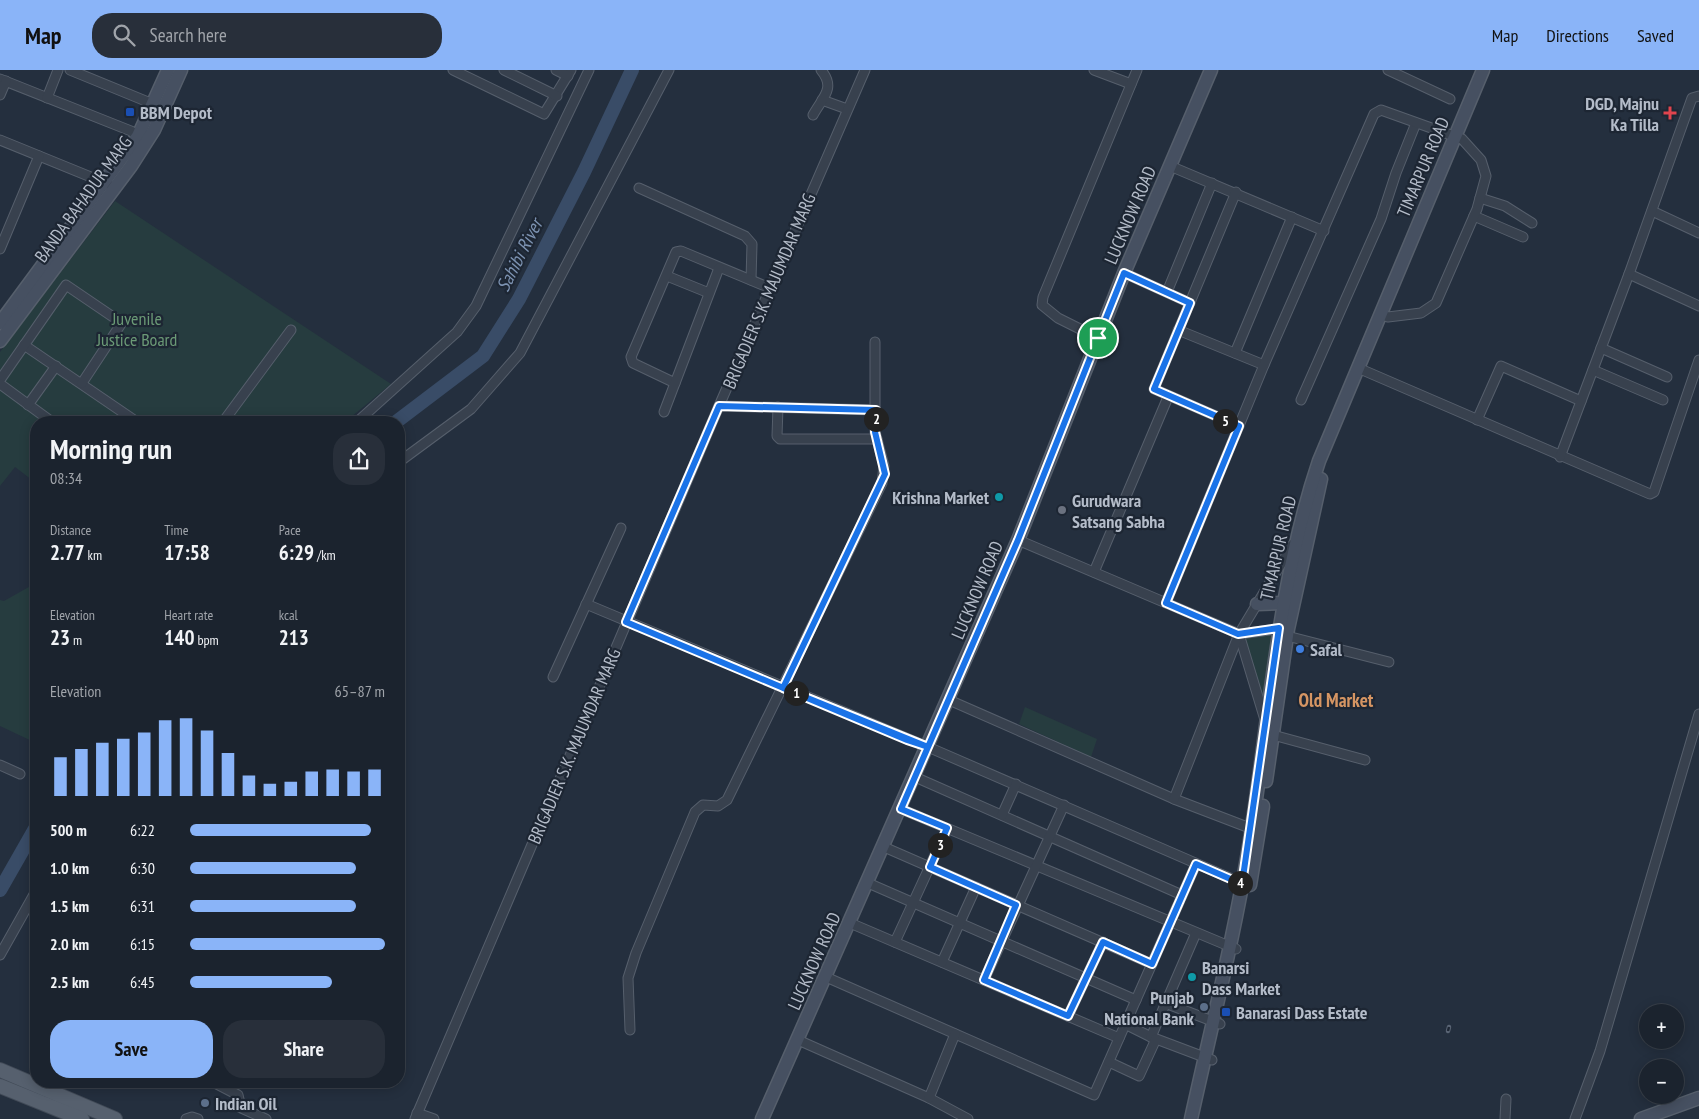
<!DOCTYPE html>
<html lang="en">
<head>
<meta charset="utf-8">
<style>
	:root { --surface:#1b232e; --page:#282f3a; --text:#f1f3f6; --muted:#a0a4aa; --line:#39404a; --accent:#8ab4f8 }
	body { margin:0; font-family:"PT Sans Narrow",sans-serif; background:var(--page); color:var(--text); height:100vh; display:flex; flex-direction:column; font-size:19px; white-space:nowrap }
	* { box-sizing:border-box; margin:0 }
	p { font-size:16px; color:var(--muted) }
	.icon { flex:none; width:28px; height:28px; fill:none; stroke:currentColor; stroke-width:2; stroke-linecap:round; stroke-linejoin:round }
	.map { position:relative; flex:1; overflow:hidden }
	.panel { position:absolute; left:30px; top:346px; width:375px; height:672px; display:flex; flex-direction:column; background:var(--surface); border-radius:20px; box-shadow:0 2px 12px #0003,0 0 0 1px var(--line) }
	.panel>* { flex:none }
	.buttons { position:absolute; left:1639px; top:934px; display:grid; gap:10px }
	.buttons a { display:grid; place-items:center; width:45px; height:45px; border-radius:50%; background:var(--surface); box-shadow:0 2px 12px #0003,0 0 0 1px var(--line); font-size:25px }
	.pin { position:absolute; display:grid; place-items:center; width:42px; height:42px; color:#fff; margin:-21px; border:2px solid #fff; border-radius:50%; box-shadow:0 1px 5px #0007 }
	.km { position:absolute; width:25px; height:25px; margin:-12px; border-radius:50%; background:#222; color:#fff; font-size:14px; line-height:25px; text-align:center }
	.round { display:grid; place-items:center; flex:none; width:52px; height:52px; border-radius:20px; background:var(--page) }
	.summary { display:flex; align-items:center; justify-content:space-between; height:85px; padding:0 20px }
	h1 { font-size:28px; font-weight:700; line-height:38px }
	.figures { display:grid; grid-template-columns:repeat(3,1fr); gap:8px; height:85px; padding:5px 20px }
	.figures div { display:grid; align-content:center }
	.figures b { font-size:21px; font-weight:700 }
	.figures small { font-size:14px; font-weight:400 }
	.figures p { font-size:14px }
	.chart { height:140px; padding:10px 20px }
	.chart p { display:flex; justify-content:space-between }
	.chart svg { width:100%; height:90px; margin-top:5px; stroke:var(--accent); stroke-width:6 }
	.primary-button { display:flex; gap:10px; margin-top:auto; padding:10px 20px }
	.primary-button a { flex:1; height:58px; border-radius:20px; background:var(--accent); color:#111; font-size:20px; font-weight:700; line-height:58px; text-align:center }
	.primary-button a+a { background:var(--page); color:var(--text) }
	ul { padding:0 20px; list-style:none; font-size:16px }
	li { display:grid; grid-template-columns:80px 60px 1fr; align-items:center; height:38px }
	li i { height:12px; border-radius:6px; background:var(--accent) }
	header { display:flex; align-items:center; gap:30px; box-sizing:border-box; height:70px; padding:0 25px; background:var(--accent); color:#111 }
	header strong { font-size:24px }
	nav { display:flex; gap:28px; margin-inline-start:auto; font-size:18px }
	.search { width:350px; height:45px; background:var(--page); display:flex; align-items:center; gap:12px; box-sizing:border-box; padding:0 18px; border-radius:20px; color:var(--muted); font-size:19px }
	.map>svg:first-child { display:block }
	.green { fill:#263c3f }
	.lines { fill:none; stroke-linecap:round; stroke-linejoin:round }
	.river { stroke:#394c67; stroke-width:14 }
	.street-casing { stroke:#565f6c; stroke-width:11 }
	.secondary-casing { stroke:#565f6c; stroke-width:15 }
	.primary-casing { stroke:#414a57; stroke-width:16 }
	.street { stroke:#38414e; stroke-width:9 }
	.secondary { stroke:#465061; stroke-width:12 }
	.primary { stroke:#56606e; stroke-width:14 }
	.rail-casing { stroke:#5a6575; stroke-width:4.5 }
	.rail { stroke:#1d2633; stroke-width:2.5; stroke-dasharray:8; stroke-linecap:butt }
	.route-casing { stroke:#fff; stroke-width:10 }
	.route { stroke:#1a73e8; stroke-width:6 }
	.transit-dot { fill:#1a4fb4; stroke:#1d2633; stroke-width:2 }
	.health-dot { fill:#e0444e; stroke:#1d2633; stroke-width:2 }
	.culture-dot { fill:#0f9aa8; stroke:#1d2633; stroke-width:2 }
	.worship-dot { fill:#6b7280; stroke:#1d2633; stroke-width:2 }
	.shop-dot { fill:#3f7fe0; stroke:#1d2633; stroke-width:2 }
	.service-dot { fill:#5c6f8a; stroke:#1d2633; stroke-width:2 }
	.labels { text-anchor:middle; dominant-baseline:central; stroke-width:4.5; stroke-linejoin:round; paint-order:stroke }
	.poi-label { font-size:18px; font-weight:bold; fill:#b4bcc9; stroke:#1d2633; text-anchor:start }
	.street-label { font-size:18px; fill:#b4bcc9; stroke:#1d2633 }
	.park-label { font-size:18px; fill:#6b9a76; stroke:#1d2633 }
	.water-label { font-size:19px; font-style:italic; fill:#7c92b1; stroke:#1d2633 }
	.neighbourhood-label { font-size:19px; font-weight:bold; fill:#d59563; stroke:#1d2633 }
</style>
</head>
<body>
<header>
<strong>Map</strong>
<div class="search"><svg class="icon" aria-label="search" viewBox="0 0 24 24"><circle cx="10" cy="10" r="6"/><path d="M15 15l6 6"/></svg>Search here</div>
<nav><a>Map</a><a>Directions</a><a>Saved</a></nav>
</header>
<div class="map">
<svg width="1699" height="1049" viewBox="0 0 1699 1049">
	<rect width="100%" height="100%" fill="#242f3e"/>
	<g class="green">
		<path d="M 115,131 L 391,314 L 345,352 L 36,352 L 36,413 L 15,397 L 0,416 L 0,282 Z"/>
		<path d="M 36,513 L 36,673 L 0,656 L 0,530 L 4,531 Z"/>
		<path d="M 1274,564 L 1264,625 L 1261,625 L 1243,568 Z"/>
		<path d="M 1025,637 L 1097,669 L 1091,687 L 1019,654 Z"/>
	</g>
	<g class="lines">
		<g class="river">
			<path d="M 396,352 L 483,286 L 519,229 L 584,102 L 632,0"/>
			<path d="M 0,820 L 36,757"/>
		</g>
		<g class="street-casing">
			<g id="street">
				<path d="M 70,0 L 153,34"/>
				<path d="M 453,0 L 544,44 L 571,0"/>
				<path d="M 504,0 L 557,26"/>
				<path d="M 556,0 L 568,6"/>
				<path d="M 1094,0 L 1131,14"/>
				<path d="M 1388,0 L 1450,29"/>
				<path d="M 0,9 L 131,61 L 142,69"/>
				<path d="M 0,25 L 6,11"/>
				<path d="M 47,28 L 58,0"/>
				<path d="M 822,30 L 847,39"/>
				<path d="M 813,45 C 823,27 836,18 821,0"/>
				<path d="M 0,70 L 108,114"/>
				<path d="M 1170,96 L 1324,161"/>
				<path d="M 639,118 L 745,166 L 752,174 L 751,210"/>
				<path d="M 1236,122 L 1154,319 L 1239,356"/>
				<path d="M 1480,128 L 1505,136 L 1532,153"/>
				<path d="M 1652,141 L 1699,163"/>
				<path d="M 1474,146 L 1523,167"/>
				<path d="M 0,179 L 39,86"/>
				<path d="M 1124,203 L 1190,233"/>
				<path d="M 1629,204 L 1699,236"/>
				<path d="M 667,206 L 709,223"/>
				<path d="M 1167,222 L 1212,113"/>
				<path d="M 1178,260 L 1264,295"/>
				<path d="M 1098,268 L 1058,248 L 1042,235 L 1043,227 L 1137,0"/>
				<path d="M 24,275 L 137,352"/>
				<path d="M 1601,278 L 1667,307"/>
				<path d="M 1235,283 L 1292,147"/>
				<path d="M 1358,298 L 1650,424 L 1654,422 L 1699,290"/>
				<path d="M 1593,300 L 1663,330"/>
				<path d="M 0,310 L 66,215 L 119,251 L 121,254 L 82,313"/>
				<path d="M 675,313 L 633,293 L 631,287 L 676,182 L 681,181 L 770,218"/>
				<path d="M 0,314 L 52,352"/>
				<path d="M 1301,330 L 1381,149 L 1396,103 L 1416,53"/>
				<path d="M 28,335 L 56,296"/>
				<path d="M 719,336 L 876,340"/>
				<path d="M 778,337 L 777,366 L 780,369 L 877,369"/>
				<path d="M 664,342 L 719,198"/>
				<path d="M 1477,350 L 1501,296 L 1581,331"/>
				<path d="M 223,352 L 291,260"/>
				<path d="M 357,352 L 457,262 L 476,236 L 589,0"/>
				<path d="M 1560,387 L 1629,204 L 1692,28 L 1699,26"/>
				<path d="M 399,392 L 471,339 L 520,283 L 669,0"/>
				<path d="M 1018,470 L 1239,564 L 1265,650"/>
				<path d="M 1094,502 L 1168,327"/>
				<path d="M 1166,533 L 1264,295 L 1374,44 L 1381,40 L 1462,69 L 1481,90 L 1486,106 L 1477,139 L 1436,233 L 1421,243 L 1388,247 L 1380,244"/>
				<path d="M 586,534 L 928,677 L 1246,815"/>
				<path d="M 1239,564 L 1285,558"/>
				<path d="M 1287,566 L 1389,592"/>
				<path d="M 553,607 L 621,458"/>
				<path d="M 949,630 L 1174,729 L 1255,760"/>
				<path d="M 1273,665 L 1365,690"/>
				<path d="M 0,695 L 20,704"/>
				<path d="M 915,707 L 1182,825"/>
				<path d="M 35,708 L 36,706"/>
				<path d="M 1174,729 L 1239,564 L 1293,474"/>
				<path d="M 901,739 L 1236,879"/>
				<path d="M 1002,745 L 1016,714"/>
				<path d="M 884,777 L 1152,894"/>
				<path d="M 868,813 L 1136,930"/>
				<path d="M 850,853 L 1119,968"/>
				<path d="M 895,872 L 947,759"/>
				<path d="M 0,885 L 36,821"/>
				<path d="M 942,892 L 976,817"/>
				<path d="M 826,907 L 1094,1025 L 1196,794"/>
				<path d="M 984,910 L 1064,735"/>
				<path d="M 1165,933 L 1220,954"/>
				<path d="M 1068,946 L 1103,872"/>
				<path d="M 1125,954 L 1151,967 L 1212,990"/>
				<path d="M 630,960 L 628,908 L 636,883 L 695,742 L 703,735 L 718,736 L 727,730 L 882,413 L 884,396 L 875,362 L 875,272"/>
				<path d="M 1151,967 L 1196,863"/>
				<path d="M 798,970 L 929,1028 L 968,1049"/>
				<path d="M 1109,992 L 1139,1006 L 1156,969"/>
				<path d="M 213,1012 L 238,1025 L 241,1038 L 266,1049"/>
				<path d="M 929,1028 L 955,964"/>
				<path d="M 417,1043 L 434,1049"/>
				<path d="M 186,1049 L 192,1047 L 198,1049"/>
				<path d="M 415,1049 L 719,336 L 865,0"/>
				<path d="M 1505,1049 L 1506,1029"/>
				<path d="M 1575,1049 L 1600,981 L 1699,644"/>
			</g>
		</g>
		<g class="secondary-casing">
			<g id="secondary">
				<path d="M 0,253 L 138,66 L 168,0"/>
				<path d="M 0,271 L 131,96 L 154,60 L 181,0"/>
				<path d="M 1257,534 L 1283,533"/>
				<path d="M 1266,711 L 1288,559 L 1321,409"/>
				<path d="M 1250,815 L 1263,736"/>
				<path d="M 762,1049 L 1018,470 L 1124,203 L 1211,0"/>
				<path d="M 1191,1049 C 1211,958 1234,868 1249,776 C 1270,646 1277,516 1319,391 L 1483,0"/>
				<path d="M 1641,1049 L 1699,1028"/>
			</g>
		</g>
		<g class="primary-casing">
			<g id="primary">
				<path d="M 0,1000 L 115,1049"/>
				<path d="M 0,1016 L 82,1049"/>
			</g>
		</g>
		<use href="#street" class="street"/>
		<use href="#secondary" class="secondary"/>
		<use href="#primary" class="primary"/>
		<g class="rail-casing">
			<path id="rail" d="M 1448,961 L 1449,957"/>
		</g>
		<use href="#rail" class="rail"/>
	</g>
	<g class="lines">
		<g class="route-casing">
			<path id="route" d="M 1098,268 L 1018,470 L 928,677 L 907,670 C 814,631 720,592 626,552 L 719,336 L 876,340 L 875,362 L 885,404 L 783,618 L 928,677 L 901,739 L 947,758 L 930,797 L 1016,835 L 984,910 L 1068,946 L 1103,872 L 1152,894 L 1196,794 L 1242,814 L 1279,558 L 1238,564 L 1166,533 L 1239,356 L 1154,319 L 1190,233 L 1124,203 L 1098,268"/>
		</g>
		<use href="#route" class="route"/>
	</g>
	<g class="transit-dot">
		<rect x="125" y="37" width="10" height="10" rx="2.5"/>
		<rect x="1221" y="937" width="10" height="10" rx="2.5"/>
	</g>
	<path class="health-dot" d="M1667.5 35.5h5v5h5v5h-5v5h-5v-5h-5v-5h5z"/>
	<g class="culture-dot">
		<circle cx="999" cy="427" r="5"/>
		<circle cx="1192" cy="907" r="5"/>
	</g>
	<circle class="worship-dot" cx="1062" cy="440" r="5"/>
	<circle class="shop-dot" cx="1300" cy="579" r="5"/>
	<g class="service-dot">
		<circle cx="1204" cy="937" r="5"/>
		<circle cx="205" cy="1033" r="5"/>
	</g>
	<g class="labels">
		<g class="poi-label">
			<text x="1659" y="33" text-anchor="end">DGD, Majnu<tspan x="1659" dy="21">Ka Tilla</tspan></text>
			<text x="140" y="42">BBM Depot</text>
			<text x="989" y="427" text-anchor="end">Krishna Market</text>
			<text x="1072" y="430">Gurudwara<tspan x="1072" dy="21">Satsang Sabha</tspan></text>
			<text x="1310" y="579">Safal</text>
			<text x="1202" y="897">Banarsi<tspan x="1202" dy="21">Dass Market</tspan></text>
			<text x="1194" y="927" text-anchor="end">Punjab<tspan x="1194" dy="21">National Bank</tspan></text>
			<text x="1236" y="942">Banarasi Dass Estate</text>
			<text x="215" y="1033">Indian Oil</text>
		</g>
		<g class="street-label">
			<text transform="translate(1423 97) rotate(-67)">TIMARPUR ROAD</text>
			<text transform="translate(83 129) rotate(-54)">BANDA BAHADUR MARG</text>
			<text transform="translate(1130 145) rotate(-67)">LUCKNOW ROAD</text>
			<text transform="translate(769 221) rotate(-67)">BRIGADIER S.K. MAJUMDAR MARG</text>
			<text transform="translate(1278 478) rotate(-77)">TIMARPUR ROAD</text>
			<text transform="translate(977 520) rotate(-67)">LUCKNOW ROAD</text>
			<text transform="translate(574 676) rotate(-67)">BRIGADIER S.K. MAJUMDAR MARG</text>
			<text transform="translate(814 891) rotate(-66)">LUCKNOW ROAD</text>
		</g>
		<g class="park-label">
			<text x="137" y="248">Juvenile<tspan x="137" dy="21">Justice Board</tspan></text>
		</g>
		<g class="water-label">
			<text transform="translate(519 185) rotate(-63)">Sahibi River</text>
		</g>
		<g class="neighbourhood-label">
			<text x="1336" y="630">Old Market</text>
		</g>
	</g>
</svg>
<div class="buttons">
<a>+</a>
<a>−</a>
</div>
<div class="pin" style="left:1098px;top:268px;background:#1e9e55"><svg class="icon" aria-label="arrive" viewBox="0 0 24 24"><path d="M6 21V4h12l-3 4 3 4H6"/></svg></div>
<b class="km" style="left:796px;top:623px">1</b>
<b class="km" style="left:876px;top:349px">2</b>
<b class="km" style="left:940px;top:775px">3</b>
<b class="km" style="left:1240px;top:813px">4</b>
<b class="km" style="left:1225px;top:351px">5</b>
<section class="panel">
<div class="summary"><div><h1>Morning run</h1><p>08:34</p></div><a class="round"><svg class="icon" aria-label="share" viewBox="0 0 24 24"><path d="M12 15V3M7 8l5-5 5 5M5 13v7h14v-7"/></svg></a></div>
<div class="figures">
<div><p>Distance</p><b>2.77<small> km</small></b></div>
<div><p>Time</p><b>17:58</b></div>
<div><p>Pace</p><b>6:29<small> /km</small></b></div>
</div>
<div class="figures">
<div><p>Elevation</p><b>23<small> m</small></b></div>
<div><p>Heart rate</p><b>140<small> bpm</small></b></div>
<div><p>kcal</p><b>213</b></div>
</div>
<div class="chart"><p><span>Elevation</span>65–87 m</p>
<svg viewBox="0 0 160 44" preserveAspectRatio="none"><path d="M5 44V25M15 44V21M25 44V18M35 44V16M45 44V13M55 44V7M65 44V6M75 44V12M85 44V23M95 44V34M105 44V38M115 44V37M125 44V32M135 44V31M145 44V32M155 44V31"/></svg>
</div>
<ul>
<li><b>500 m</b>6:22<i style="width:93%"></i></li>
<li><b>1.0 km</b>6:30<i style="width:85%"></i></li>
<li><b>1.5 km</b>6:31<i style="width:85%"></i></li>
<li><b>2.0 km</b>6:15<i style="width:100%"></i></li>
<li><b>2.5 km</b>6:45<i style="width:73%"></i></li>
</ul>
<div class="primary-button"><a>Save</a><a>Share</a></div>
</section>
</div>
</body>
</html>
